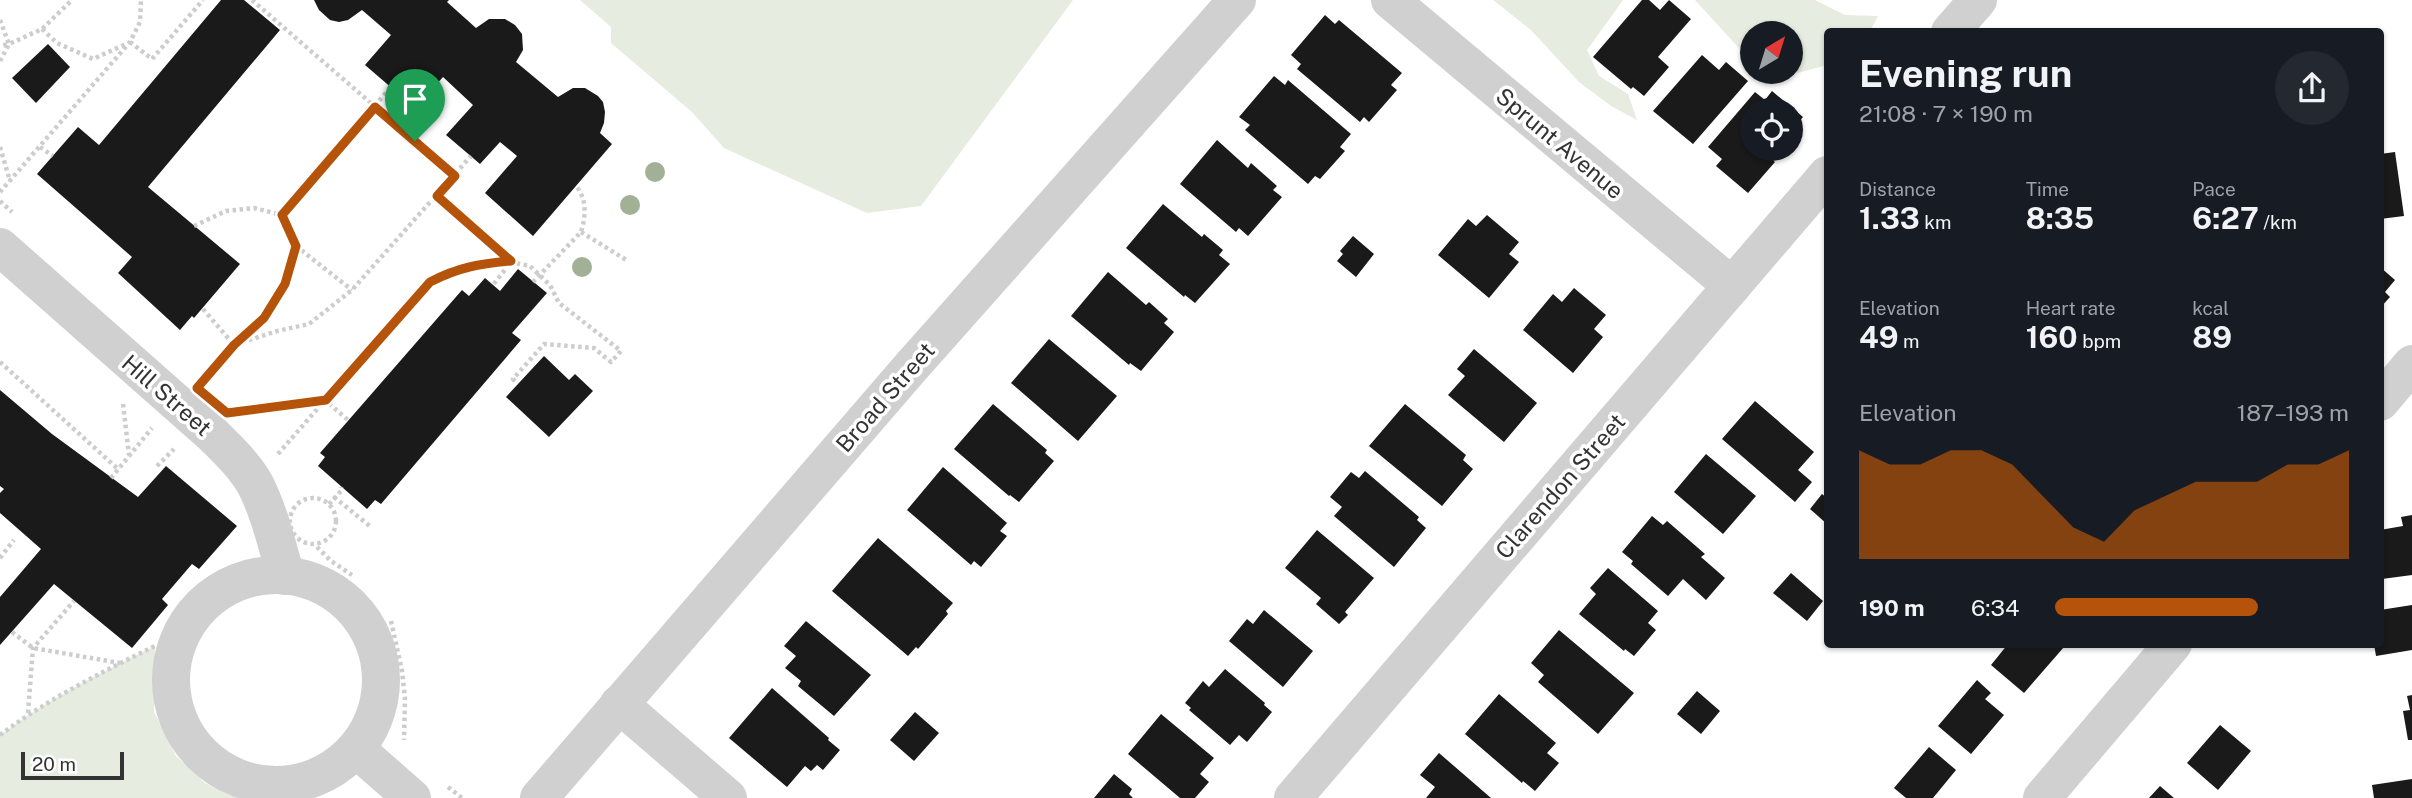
<!DOCTYPE html>
<html lang="en">
<head>
<meta charset="utf-8">
<style>
	:root { --surface:#171b24; --page:#242831; --text:#f1f3f6; --muted:#9ea1a6; --accent:#b45309 }
	body { margin:0; font-family:"Public Sans",sans-serif; background:var(--page); color:var(--text); height:100vh; display:flex; flex-direction:column; font-size:26px; white-space:nowrap }
	* { box-sizing:border-box; margin:0 }
	p { font-size:23px; color:var(--muted) }
	.icon { flex:none; width:38px; height:38px; fill:none; stroke:currentColor; stroke-width:2; stroke-linecap:round; stroke-linejoin:round }
	.map { position:relative; flex:1; overflow:hidden }
	.sheet { position:absolute; left:1824px; top:28px; width:560px; height:620px; display:flex; flex-direction:column; background:var(--surface); border-radius:7px; box-shadow:0 2px 5px #0004 }
	.sheet>* { flex:none }
	.needle { width:46px; rotate:38deg }
	.tools { position:absolute; left:1740px; top:21px; display:grid; gap:14px }
	.tools a { display:grid; place-items:center; width:63px; height:63px; border-radius:50%; background:var(--surface); box-shadow:0 2px 5px #0004; font-size:35px }
	.scale { position:absolute; left:21px; bottom:18px; width:103px; box-sizing:border-box; padding-left:7px; border:4px solid #333; border-top:0; font-size:19px; line-height:24px; white-space:nowrap; color:#333; -webkit-text-stroke:5px #fff; paint-order:stroke }
	.pin { position:absolute; display:grid; place-items:center; width:60px; height:60px; color:#fff; margin:-72px -30px; border-radius:50% 50% 50% 0; rotate:-45deg; box-shadow:0 0 7px #0007 }
	.pin .icon { rotate:45deg }
	.round { display:grid; place-items:center; flex:none; width:74px; height:74px; border-radius:37px; background:var(--page) }
	.head { display:flex; align-items:center; justify-content:space-between; height:119px; padding:0 35px }
	h1 { font-size:38px; font-weight:700; line-height:52px }
	.figures { display:grid; grid-template-columns:repeat(3,1fr); gap:10px; height:119px; padding:7px 35px }
	.figures div { display:grid; align-content:center }
	.figures b { font-size:30px; font-weight:700 }
	.figures small { font-size:19px; font-weight:400 }
	.figures p { font-size:19px }
	.chart { height:196px; padding:14px 35px }
	.chart p { display:flex; justify-content:space-between }
	.chart svg { width:100%; height:126px; margin-top:7px; fill:var(--accent); opacity:.7 }
	ul { padding:0 35px; list-style:none; font-size:23px }
	li { display:grid; grid-template-columns:112px 84px 1fr; align-items:center; height:52px }
	li i { height:18px; border-radius:9px; background:var(--accent) }
	.map>svg:first-child { display:block }
	.green { fill:#e6ecdf }
	.building { fill:#1a1a1a }
	.lines { fill:none; stroke-linecap:round; stroke-linejoin:round }
	.path { stroke:#cdcdcd; stroke-width:4.5; stroke-dasharray:3.5 3.5; stroke-linecap:butt }
	.minor { stroke:#d0d0d0; stroke-width:38 }
	.tree { fill:#a2b095 }
	.route-casing { stroke:#fff; stroke-width:14 }
	.route { stroke:#b45309; stroke-width:9 }
	.labels { text-anchor:middle; dominant-baseline:central; stroke-width:7; stroke-linejoin:round; paint-order:stroke }
	.street-label { font-size:23px; fill:#333; stroke:#fff }
</style>
</head>
<body>
<div class="map">
<svg width="2412" height="798" viewBox="0 0 2412 798">
	<rect width="100%" height="100%" fill="#fff"/>
	<g class="green">
		<path d="M 580,0 L 1073,0 L 921,206 L 867,213 L 724,148 L 692,112 L 611,43 L 611,27 Z"/>
		<path d="M 1493,0 L 1623,0 L 1587,50 L 1599,76 L 1628,94 L 1637,120 L 1611,106 L 1579,82 L 1531,30 Z"/>
		<path d="M 1695,0 L 1815,0 L 1845,15 L 1878,16 L 1870,31 L 1827,32 L 1827,65 L 1798,73 L 1790,70 L 1790,33 L 1752,33 L 1752,53 L 1738,47 Z"/>
		<path d="M 155,646 L 154,712 L 176,756 L 205,783 L 229,795 L 243,798 L 0,798 L 0,735 C 48,699 102,672 155,646 Z"/>
	</g>
	<g class="building">
		<path d="M 221,0 L 244,0 L 280,30 L 148,187 L 240,264 L 194,318 L 192,316 L 180,330 L 118,273 L 132,257 L 37,174 L 78,127 L 99,145 Z"/>
		<path d="M 314,0 L 449,0 L 447,2 L 476,28 L 489,19 L 505,19 L 515,25 L 522,34 L 523,50 L 516,62 L 558,97 L 573,88 L 585,88 L 598,96 L 603,102 L 605,112 L 604,123 L 600,133 L 612,144 L 533,236 L 485,193 L 517,156 L 500,142 L 480,164 L 446,135 L 473,105 L 443,77 L 415,108 L 365,65 L 391,35 L 362,10 L 348,20 L 339,22 L 330,20 L 319,10 Z"/>
		<path d="M 1642,0 L 1649,0 L 1660,10 L 1669,0 L 1691,19 L 1658,57 L 1669,67 L 1644,96 L 1633,87 L 1631,89 L 1593,57 Z"/>
		<path d="M 1325,15 L 1335,24 L 1339,20 L 1402,73 L 1391,85 L 1397,90 L 1369,122 L 1364,117 L 1360,122 L 1297,69 L 1301,64 L 1291,55 Z"/>
		<path d="M 48,44 L 70,67 L 36,103 L 12,78 Z"/>
		<path d="M 1702,55 L 1719,70 L 1726,62 L 1748,81 L 1693,144 L 1653,111 Z"/>
		<path d="M 1274,76 L 1285,85 L 1288,80 L 1351,134 L 1340,147 L 1345,151 L 1320,179 L 1315,176 L 1308,184 L 1245,130 L 1250,125 L 1239,117 Z"/>
		<path d="M 1772,91 L 1803,117 L 1790,132 L 1790,110 L 1752,110 L 1752,149 L 1776,149 L 1769,157 L 1775,162 L 1748,193 L 1716,166 L 1722,159 L 1708,147 L 1755,92 L 1765,100 Z"/>
		<path d="M 1217,140 L 1248,168 L 1251,163 L 1277,186 L 1273,190 L 1282,197 L 1248,236 L 1239,228 L 1236,232 L 1180,184 Z"/>
		<path d="M 2395,152 L 2404,216 L 2380,219 L 2380,154 Z"/>
		<path d="M 1163,204 L 1202,237 L 1204,234 L 1223,250 L 1219,255 L 1230,264 L 1195,303 L 1185,295 L 1184,297 L 1126,248 Z"/>
		<path d="M 1487,215 L 1519,242 L 1509,254 L 1519,262 L 1489,298 L 1438,255 L 1468,219 L 1476,226 Z"/>
		<path d="M 1353,236 L 1374,254 L 1356,277 L 1337,261 L 1343,254 L 1340,251 Z"/>
		<path d="M 2380,267 L 2395,280 L 2385,292 L 2390,297 L 2380,308 Z"/>
		<path d="M 518,269 L 547,293 L 512,333 L 521,340 L 381,504 L 375,500 L 367,509 L 318,466 L 325,457 L 320,453 L 462,290 L 469,296 L 485,278 L 500,291 Z"/>
		<path d="M 1108,272 L 1146,305 L 1149,302 L 1168,319 L 1164,323 L 1174,332 L 1141,371 L 1130,363 L 1129,365 L 1071,316 Z"/>
		<path d="M 1574,288 L 1606,315 L 1594,329 L 1603,337 L 1573,373 L 1523,330 L 1553,294 L 1562,302 Z"/>
		<path d="M 1049,339 L 1117,396 L 1078,441 L 1011,383 Z"/>
		<path d="M 1474,349 L 1537,403 L 1504,442 L 1448,395 L 1465,376 L 1457,369 Z"/>
		<path d="M 544,356 L 569,380 L 575,374 L 593,391 L 549,437 L 506,397 Z"/>
		<path d="M 0,390 L 52,434 L 138,497 L 166,466 L 237,526 L 199,569 L 192,564 L 162,599 L 168,605 L 132,648 L 54,584 L 0,645 L 0,597 L 41,549 L 0,513 L 0,493 L 4,489 L 0,486 Z"/>
		<path d="M 1755,401 L 1814,452 L 1798,470 L 1812,482 L 1795,502 L 1722,439 Z"/>
		<path d="M 993,404 L 1047,450 L 1045,453 L 1054,461 L 1019,502 L 1010,495 L 1009,496 L 954,449 Z"/>
		<path d="M 1405,404 L 1466,455 L 1463,460 L 1473,469 L 1442,506 L 1369,446 Z"/>
		<path d="M 1706,454 L 1756,496 L 1723,534 L 1674,492 Z"/>
		<path d="M 943,467 L 1007,523 L 1000,531 L 1007,536 L 981,567 L 974,561 L 971,565 L 907,510 Z"/>
		<path d="M 1365,471 L 1419,517 L 1417,520 L 1426,528 L 1394,567 L 1334,516 L 1342,507 L 1330,497 L 1351,472 L 1359,478 Z"/>
		<path d="M 1822,494 L 1827,498 L 1827,524 L 1810,509 Z"/>
		<path d="M 2412,515 L 2412,575 L 2382,579 L 2380,530 L 2403,526 L 2401,517 Z"/>
		<path d="M 1652,516 L 1663,525 L 1667,521 L 1705,554 L 1701,557 L 1725,578 L 1706,600 L 1683,579 L 1668,596 L 1631,564 L 1633,561 L 1622,552 Z"/>
		<path d="M 1317,530 L 1374,578 L 1345,612 L 1348,615 L 1339,624 L 1316,604 L 1321,598 L 1285,568 Z"/>
		<path d="M 878,538 L 953,603 L 946,611 L 948,614 L 918,649 L 916,647 L 908,656 L 832,591 Z"/>
		<path d="M 1608,568 L 1658,611 L 1648,623 L 1656,630 L 1634,656 L 1625,649 L 1624,651 L 1579,614 L 1596,594 L 1590,588 Z"/>
		<path d="M 1791,573 L 1823,601 L 1807,621 L 1773,593 Z"/>
		<path d="M 2412,605 L 2412,650 L 2376,656 L 2374,644 L 2380,644 L 2380,610 Z"/>
		<path d="M 1264,610 L 1313,651 L 1283,687 L 1229,641 L 1247,619 L 1253,624 Z"/>
		<path d="M 806,621 L 871,675 L 834,716 L 798,686 L 801,681 L 785,668 L 796,656 L 784,646 Z"/>
		<path d="M 1559,630 L 1634,693 L 1598,734 L 1538,682 L 1544,675 L 1531,663 Z"/>
		<path d="M 2008,644 L 2061,644 L 2064,647 L 2024,693 L 1991,665 Z"/>
		<path d="M 1225,669 L 1265,703 L 1264,705 L 1272,712 L 1247,742 L 1239,735 L 1230,745 L 1189,710 L 1191,708 L 1185,703 L 1203,681 L 1209,687 Z"/>
		<path d="M 1977,680 L 1991,693 L 1985,699 L 2004,715 L 1971,754 L 1938,726 Z"/>
		<path d="M 772,688 L 829,738 L 828,740 L 840,750 L 823,770 L 817,765 L 811,771 L 805,766 L 787,787 L 729,738 Z"/>
		<path d="M 1697,691 L 1720,711 L 1701,734 L 1677,714 Z"/>
		<path d="M 1499,694 L 1556,743 L 1547,753 L 1559,763 L 1535,791 L 1523,781 L 1522,783 L 1465,734 Z"/>
		<path d="M 2412,695 L 2412,740 L 2408,740 L 2403,711 L 2410,710 L 2407,696 Z"/>
		<path d="M 915,712 L 939,733 L 914,761 L 890,740 Z"/>
		<path d="M 1161,714 L 1214,758 L 1200,774 L 1209,782 L 1195,798 L 1180,798 L 1128,754 Z"/>
		<path d="M 2220,725 L 2251,751 L 2218,790 L 2187,763 Z"/>
		<path d="M 1929,747 L 1956,770 L 1933,798 L 1906,798 L 1894,788 Z"/>
		<path d="M 1439,753 L 1491,798 L 1426,798 L 1435,787 L 1420,775 Z"/>
		<path d="M 1114,774 L 1132,789 L 1129,794 L 1133,798 L 1094,798 Z"/>
		<path d="M 2412,779 L 2412,798 L 2374,798 L 2372,785 Z"/>
		<path d="M 2160,786 L 2174,798 L 2149,798 Z"/>
	</g>
	<g class="lines">
		<g class="path">
			<path d="M 252,0 L 455,176"/>
			<path d="M 0,20 L 9,44 L 0,46"/>
			<path d="M 42,29 L 57,43 L 93,59 L 126,44"/>
			<path d="M 130,42 L 152,59 L 203,0"/>
			<path d="M 0,61 L 9,44 L 42,29 L 72,0"/>
			<path d="M 0,147 L 10,181"/>
			<path d="M 40,147 L 53,156"/>
			<path d="M 0,192 L 130,42 L 140,22 L 141,0"/>
			<path d="M 437,196 L 511,262 L 530,266 L 550,285 L 559,303 L 621,351 L 611,362 L 594,348 L 544,344 L 513,379 L 517,384"/>
			<path d="M 0,201 L 12,212"/>
			<path d="M 194,226 L 226,211 L 254,208 L 282,215"/>
			<path d="M 581,232 L 628,261"/>
			<path d="M 296,246 L 352,290"/>
			<path d="M 533,282 L 581,232 C 586,216 587,199 576,186"/>
			<path d="M 203,309 L 234,345 L 277,331 L 309,324 L 352,290 L 471,156"/>
			<path d="M 0,362 L 119,470"/>
			<path d="M 204,380 L 234,345 L 264,318 L 285,284 L 296,246 L 282,215 L 390,88"/>
			<path d="M 123,404 L 129,455"/>
			<path d="M 242,411 L 325,400 L 430,282 C 459,267 479,265 511,262 L 493,285"/>
			<path d="M 278,454 L 325,400 L 348,420"/>
			<path d="M 157,466 L 174,449"/>
			<path d="M 111,478 L 152,428"/>
			<path d="M 334,497 L 371,527"/>
			<circle cx="313" cy="521" r="23"/>
			<path d="M 329,504 L 341,491 L 341,487"/>
			<path d="M 317,547 L 331,561 L 352,575"/>
			<path d="M 0,558 L 14,540"/>
			<path d="M 391,621 L 402,671 L 405,698 L 404,740"/>
			<path d="M 12,632 L 33,648 L 120,663"/>
			<path d="M 28,713 L 33,648 L 74,601"/>
			<path d="M 0,735 C 48,699 102,672 155,646"/>
			<path d="M 448,787 L 462,798"/>
		</g>
		<g class="minor">
			<path d="M 1390,0 L 1732,286"/>
			<path d="M 1950,32 L 1978,0"/>
			<path d="M 0,247 L 213,435 C 228,450 246,467 256,486 C 270,514 277,546 286,576"/>
			<path d="M 2380,402 L 2412,364"/>
			<circle cx="276" cy="680" r="105"/>
			<path d="M 619,704 L 728,798"/>
			<path d="M 356,749 L 412,798"/>
			<path d="M 539,798 L 911,367 L 1237,0"/>
			<path d="M 1293,798 L 1827,175"/>
			<path d="M 2042,798 L 2173,644"/>
		</g>
	</g>
	<g class="tree">
		<circle cx="655" cy="172" r="10"/>
		<circle cx="630" cy="205" r="10"/>
		<circle cx="582" cy="267" r="10"/>
	</g>
	<g class="lines">
		<g class="route-casing">
			<path id="route" d="M 375,107 L 455,176 L 437,196 L 511,261 C 479,264 459,267 430,282 L 326,400 L 227,413 L 197,388 L 234,345 L 264,318 L 285,284 L 296,246 L 282,215 Z"/>
		</g>
		<use href="#route" class="route"/>
	</g>
	<g class="labels">
		<g class="street-label">
			<text transform="translate(1560 143) rotate(40)">Sprunt Avenue</text>
			<text transform="translate(167 395) rotate(41)">Hill Street</text>
			<text transform="translate(885 397) rotate(-49)">Broad Street</text>
			<text transform="translate(1560 486) rotate(-49)">Clarendon Street</text>
		</g>
	</g>
</svg>
<div class="tools">
<a><svg class="needle" viewBox="-14 -14 28 28"><path d="M0-13l5 13h-10z" fill="#e53935"/><path d="M0 13l5-13h-10z" fill="#9ea1a6"/></svg></a>
<a><svg class="icon" aria-label="locate" viewBox="0 0 24 24"><circle cx="12" cy="12" r="6"/><path d="M12 2v4M12 18v4M2 12h4M18 12h4"/></svg></a>
</div>
<div class="scale">20 m</div>
<div class="pin" style="left:415px;top:141px;background:#1e9e55"><svg class="icon" aria-label="arrive" viewBox="0 0 24 24"><path d="M6 21V4h12l-3 4 3 4H6"/></svg></div>
<section class="sheet">
<div class="head"><div><h1>Evening run</h1><p>21:08 · 7 × 190 m</p></div><a class="round"><svg class="icon" aria-label="share" viewBox="0 0 24 24"><path d="M12 15V3M7 8l5-5 5 5M5 13v7h14v-7"/></svg></a></div>
<div class="figures">
<div><p>Distance</p><b>1.33<small> km</small></b></div>
<div><p>Time</p><b>8:35</b></div>
<div><p>Pace</p><b>6:27<small> /km</small></b></div>
</div>
<div class="figures">
<div><p>Elevation</p><b>49<small> m</small></b></div>
<div><p>Heart rate</p><b>160<small> bpm</small></b></div>
<div><p>kcal</p><b>89</b></div>
</div>
<div class="chart"><p><span>Elevation</span>187–193 m</p>
<svg viewBox="0 0 160 44" preserveAspectRatio="none"><path d="M0 44V6L10 11L20 11L30 6L40 6L50 11L60 22L70 33L80 38L90 27L100 22L110 17L120 17L130 17L140 11L150 11L160 6V44z"/></svg>
</div>
<ul>
<li><b>190 m</b>6:34<i style="width:69%"></i></li>
</ul>
</section>
</div>
</body>
</html>
